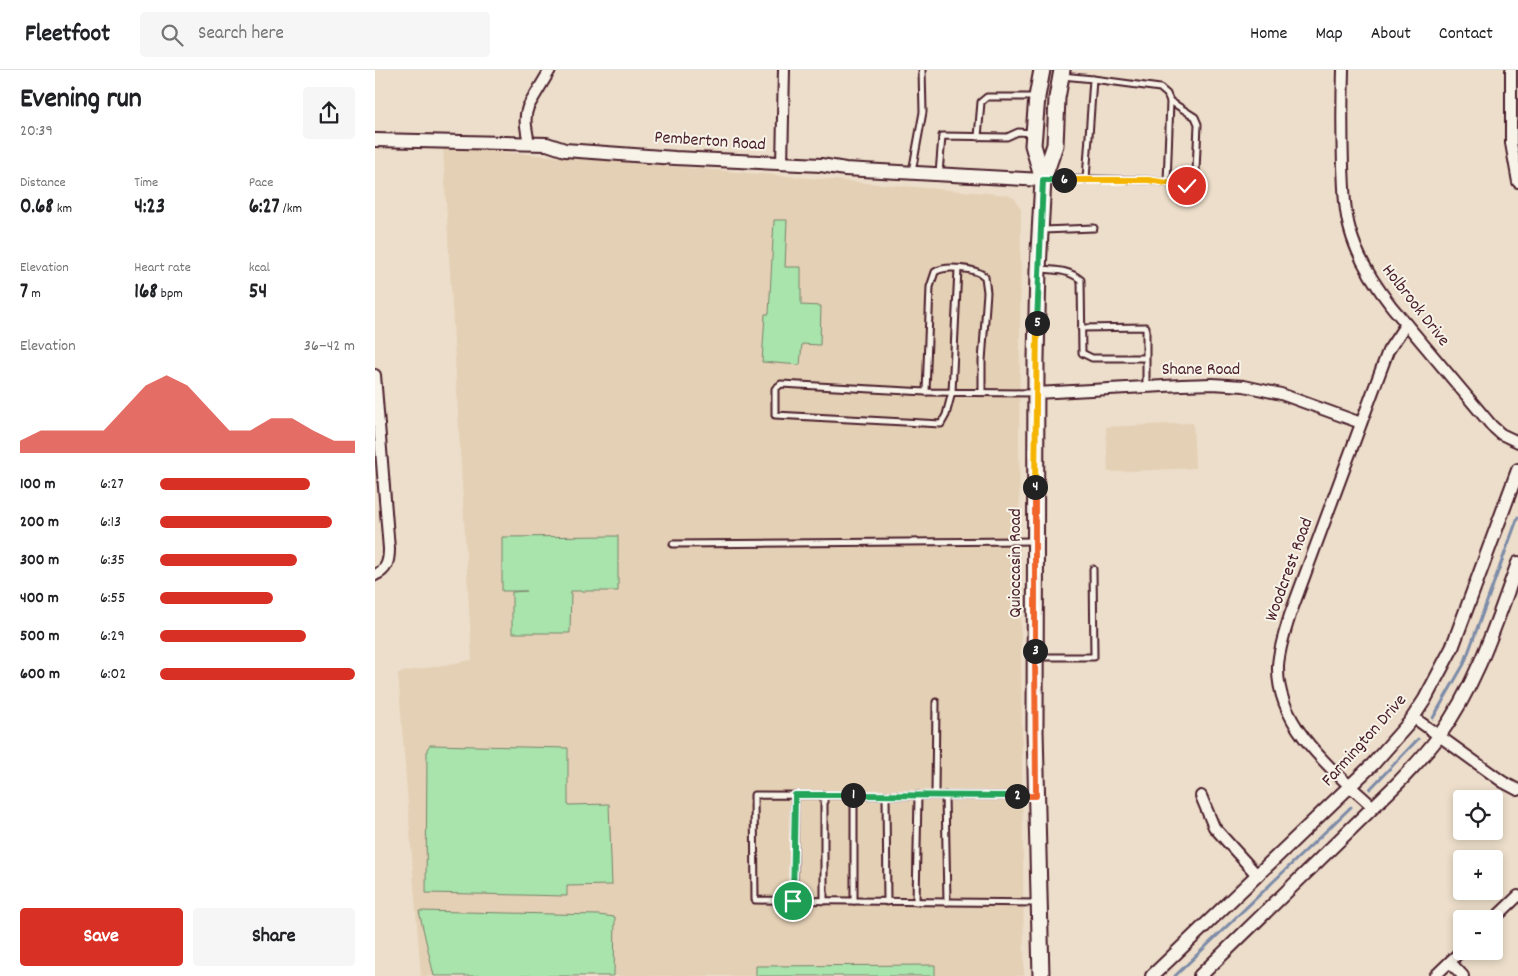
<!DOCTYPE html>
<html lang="en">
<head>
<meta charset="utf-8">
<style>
	:root { --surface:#fff; --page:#f6f6f6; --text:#202124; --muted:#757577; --line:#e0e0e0; --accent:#d93025 }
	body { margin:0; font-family:Dekko,sans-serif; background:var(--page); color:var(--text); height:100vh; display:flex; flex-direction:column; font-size:19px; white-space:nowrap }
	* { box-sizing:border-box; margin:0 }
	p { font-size:16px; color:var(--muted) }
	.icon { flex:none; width:28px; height:28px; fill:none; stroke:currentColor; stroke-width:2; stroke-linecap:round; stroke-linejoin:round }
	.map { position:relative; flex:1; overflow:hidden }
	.sheet { display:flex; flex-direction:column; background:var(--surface); width:375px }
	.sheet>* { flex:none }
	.tools { position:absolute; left:1078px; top:720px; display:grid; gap:10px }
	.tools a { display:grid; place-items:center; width:50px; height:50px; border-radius:5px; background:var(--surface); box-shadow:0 2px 8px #0003; font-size:25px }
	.pin { position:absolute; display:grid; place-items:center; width:42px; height:42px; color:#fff; margin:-21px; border:2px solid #fff; border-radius:50%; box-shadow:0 1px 5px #0007 }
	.km { position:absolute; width:25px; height:25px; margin:-12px; border-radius:50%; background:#222; color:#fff; font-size:14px; line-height:25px; text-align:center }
	.round { display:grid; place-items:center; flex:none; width:52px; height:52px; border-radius:5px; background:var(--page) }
	.summary { display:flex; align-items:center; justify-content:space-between; height:85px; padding:0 20px }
	h1 { font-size:28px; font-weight:800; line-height:38px }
	.metrics { display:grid; grid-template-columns:repeat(3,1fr); gap:8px; height:85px; padding:5px 20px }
	.metrics div { display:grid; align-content:center }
	.metrics b { font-size:21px; font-weight:800 }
	.metrics small { font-size:14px; font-weight:400 }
	.metrics p { font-size:14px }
	.chart { height:140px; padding:10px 20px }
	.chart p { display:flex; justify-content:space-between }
	.chart svg { width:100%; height:90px; margin-top:5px; fill:var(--accent); opacity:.7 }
	.primary-button { display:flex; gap:10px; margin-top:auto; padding:10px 20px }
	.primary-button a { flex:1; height:58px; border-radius:5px; background:var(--accent); color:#fff; font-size:20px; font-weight:800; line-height:58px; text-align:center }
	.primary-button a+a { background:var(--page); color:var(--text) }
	ul { padding:0 20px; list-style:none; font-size:16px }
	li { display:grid; grid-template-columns:80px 60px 1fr; align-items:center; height:38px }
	li i { height:12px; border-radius:6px; background:var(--accent) }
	header { display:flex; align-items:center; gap:30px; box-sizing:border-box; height:70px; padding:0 25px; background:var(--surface); border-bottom:1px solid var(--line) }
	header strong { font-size:24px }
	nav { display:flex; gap:28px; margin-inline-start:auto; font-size:18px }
	.search { width:350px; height:45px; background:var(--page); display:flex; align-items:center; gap:12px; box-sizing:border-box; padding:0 18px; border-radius:5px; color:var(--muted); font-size:19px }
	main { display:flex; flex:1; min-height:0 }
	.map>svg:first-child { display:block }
	.built { fill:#e4d0b5 }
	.green { fill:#a8e4ab; stroke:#79826b }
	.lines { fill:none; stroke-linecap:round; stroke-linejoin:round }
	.stream { stroke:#7c8ba8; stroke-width:3 }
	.service-casing { stroke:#4a1f2b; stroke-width:9 }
	.minor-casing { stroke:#4a1f2b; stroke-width:14 }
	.tertiary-casing { stroke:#4a1f2b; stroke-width:16 }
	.secondary-casing { stroke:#4a1f2b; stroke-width:19 }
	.service { stroke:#f7f3e8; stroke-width:5 }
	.minor { stroke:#f7f3e8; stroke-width:10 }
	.tertiary { stroke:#f7f3e8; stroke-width:12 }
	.secondary { stroke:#f7f3e8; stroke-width:15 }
	.split-1-casing { stroke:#fff; stroke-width:10 }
	.split-2-casing { stroke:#fff; stroke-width:10 }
	.split-3-casing { stroke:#fff; stroke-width:10 }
	.split-4-casing { stroke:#fff; stroke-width:10 }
	.split-5-casing { stroke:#fff; stroke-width:10 }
	.split-6-casing { stroke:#fff; stroke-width:10 }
	.split-7-casing { stroke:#fff; stroke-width:10 }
	.split-1 { stroke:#22a559; stroke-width:6 }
	.split-2 { stroke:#22a559; stroke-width:6 }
	.split-3 { stroke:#f0652b; stroke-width:6 }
	.split-4 { stroke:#f0652b; stroke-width:6 }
	.split-5 { stroke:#f5b400; stroke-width:6 }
	.split-6 { stroke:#22a559; stroke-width:6 }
	.split-7 { stroke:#f5b400; stroke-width:6 }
	.labels { text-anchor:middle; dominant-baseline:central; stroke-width:4; stroke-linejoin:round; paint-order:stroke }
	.street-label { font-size:18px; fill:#4a1f2b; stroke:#f7f3e8 }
</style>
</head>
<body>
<header>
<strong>Fleetfoot</strong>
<div class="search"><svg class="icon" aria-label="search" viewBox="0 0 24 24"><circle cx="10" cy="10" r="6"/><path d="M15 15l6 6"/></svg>Search here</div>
<nav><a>Home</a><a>Map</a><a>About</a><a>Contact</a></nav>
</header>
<main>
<section class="sheet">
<div class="summary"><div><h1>Evening run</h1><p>20:39</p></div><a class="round"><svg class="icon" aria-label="share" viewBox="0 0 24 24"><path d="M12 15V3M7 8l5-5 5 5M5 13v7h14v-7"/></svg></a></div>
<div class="metrics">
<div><p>Distance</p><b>0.68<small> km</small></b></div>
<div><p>Time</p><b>4:23</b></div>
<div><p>Pace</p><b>6:27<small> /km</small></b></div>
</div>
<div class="metrics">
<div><p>Elevation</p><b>7<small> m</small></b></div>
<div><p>Heart rate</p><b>168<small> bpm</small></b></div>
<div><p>kcal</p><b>54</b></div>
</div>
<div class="chart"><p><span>Elevation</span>36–42 m</p>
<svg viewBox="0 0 160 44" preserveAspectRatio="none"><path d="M0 44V38L10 33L20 33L30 33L40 33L50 22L60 11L70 6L80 11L90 22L100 33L110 33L120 27L130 27L140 33L150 38L160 38V44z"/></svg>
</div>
<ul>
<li><b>100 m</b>6:27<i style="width:77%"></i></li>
<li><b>200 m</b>6:13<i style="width:88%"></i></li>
<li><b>300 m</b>6:35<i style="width:70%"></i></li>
<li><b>400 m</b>6:55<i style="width:58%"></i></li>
<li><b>500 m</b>6:29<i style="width:75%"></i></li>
<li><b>600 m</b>6:02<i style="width:100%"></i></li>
</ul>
<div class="primary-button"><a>Save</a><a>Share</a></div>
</section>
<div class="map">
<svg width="1143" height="906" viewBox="0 0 1143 906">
	<rect width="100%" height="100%" fill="#ecdeca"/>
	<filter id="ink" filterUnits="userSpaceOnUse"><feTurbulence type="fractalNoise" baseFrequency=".02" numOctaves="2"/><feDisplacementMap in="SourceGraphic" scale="10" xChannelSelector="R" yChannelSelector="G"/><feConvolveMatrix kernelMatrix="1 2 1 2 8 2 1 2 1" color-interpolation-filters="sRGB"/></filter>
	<g filter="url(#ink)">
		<g class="built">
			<path d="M 68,77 L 633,125 L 640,129 L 646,140 L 644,371 L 649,906 L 46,906 L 23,603 L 97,590 Z"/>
			<path d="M 818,353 L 820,398 L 733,402 L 731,357 Z"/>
		</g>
		<g class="green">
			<path d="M 399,150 L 412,150 L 410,197 L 426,197 L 426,235 L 446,236 L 445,275 L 427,274 L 425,295 L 387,292 L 390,244 L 394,244 Z"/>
			<path d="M 243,466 L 243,521 L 196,521 L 195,563 L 137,563 L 137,522 L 152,521 L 127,521 L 127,467 Z"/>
			<path d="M 55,675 L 193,678 L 193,735 L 234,734 L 237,815 L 192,816 L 192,826 L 51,823 L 52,679 Z"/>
			<path d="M 44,841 L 223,845 L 240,847 L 239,906 L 59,906 Z"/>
			<path d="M 560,895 L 560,906 L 381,906 L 381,896 Z"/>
		</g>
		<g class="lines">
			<g class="stream">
				<path d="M 1058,648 L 1089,594 L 1143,447"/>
				<path d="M 995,719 L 1043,669"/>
				<path d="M 800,906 L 976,737"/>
			</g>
			<g class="service-casing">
				<g id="service">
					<path d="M 718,9 L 785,18 L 792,24 L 795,31 L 792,113"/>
					<path d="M 603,67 L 606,32 L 612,27 L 661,27"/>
					<path d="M 537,102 L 548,42 L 547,0"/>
					<path d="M 564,104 L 567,66 L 632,67 L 643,62 L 658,63"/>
					<path d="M 711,109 L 773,110 L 812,116 L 817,114 L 821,101 L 823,54 L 820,47 L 795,31"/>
					<path d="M 671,110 L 711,109 L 718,9 L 687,6"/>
					<path d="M 668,160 L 719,158"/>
					<path d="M 583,199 L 577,322 L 571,345 L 566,354 L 400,345 L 400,319 L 406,314 L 551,322 L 660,323"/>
					<path d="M 666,199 C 681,200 694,200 706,210 L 707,283 L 717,288 L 770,288"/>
					<path d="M 706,258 L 771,257 L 771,317"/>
					<path d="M 551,322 L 555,217 L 560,202 C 570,195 602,198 610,207 L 612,222 L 607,291 L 607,322"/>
					<path d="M 298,474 L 660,471"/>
					<path d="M 663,587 L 719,587 L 718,499"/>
					<path d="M 449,725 L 449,831"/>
					<path d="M 511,725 L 512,832"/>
					<path d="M 560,725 L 561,632"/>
					<path d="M 570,725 L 572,832"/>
					<path d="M 661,726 L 379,725 L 380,830 L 663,833"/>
					<path d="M 419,831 L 420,725"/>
					<path d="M 479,831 L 479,725"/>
					<path d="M 541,832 L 543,725"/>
				</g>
			</g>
			<g class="minor-casing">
				<g id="minor">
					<path d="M 968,0 C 967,32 967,64 968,96 C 969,117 969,139 975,160 C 983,189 999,214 1017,237 L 1117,356 L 1126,364 L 1143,372"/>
					<path d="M 1136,0 L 1136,73 L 1143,112"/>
					<path d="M 154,74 C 152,61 148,49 153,37 L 175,0"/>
					<path d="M 407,94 L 409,0"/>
					<path d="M 0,305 L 14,479 C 14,491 12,500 0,505"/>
					<path d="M 661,323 L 807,315 L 837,314 L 869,316 L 906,324 L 986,353"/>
					<path d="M 1038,647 L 1128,712 L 1143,720"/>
					<path d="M 826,726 L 839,757 L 882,805"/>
					<path d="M 998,737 C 958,700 901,656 903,596 C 904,578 910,562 915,545 L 1013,281 L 1031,254"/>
					<path d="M 1119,849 L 1143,826"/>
					<path d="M 1075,892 L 1088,906"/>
					<path d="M 1060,906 L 1086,881"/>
				</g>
			</g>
			<g class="tertiary-casing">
				<g id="tertiary">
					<path d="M 0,70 L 172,74 L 190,80 L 300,88 L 446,95 L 470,99 L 668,110"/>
					<path d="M 777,906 L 998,694 L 1035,652 L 1050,629 L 1077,578 L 1143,400"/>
					<path d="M 825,906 L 1024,712 C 1038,697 1052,683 1064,666 C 1102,614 1121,553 1143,493"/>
				</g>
			</g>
			<g class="secondary-casing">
				<g id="secondary">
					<path d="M 667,0 L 662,27 L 658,75 L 668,110"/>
					<path d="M 666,906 L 660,660 L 661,289 L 663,199 L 668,110 L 680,75 L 682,28 L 687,0"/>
				</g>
			</g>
			<use href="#service" class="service"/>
			<use href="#minor" class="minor"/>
			<use href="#tertiary" class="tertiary"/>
			<use href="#secondary" class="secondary"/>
		</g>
	</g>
	<g class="lines" filter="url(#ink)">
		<g class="split-1-casing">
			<path id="split-1" d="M 418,831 L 420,725 L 478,725"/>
		</g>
		<g class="split-2-casing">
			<path id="split-2" d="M 478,725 L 642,726"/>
		</g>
		<g class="split-3-casing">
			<path id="split-3" d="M 642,726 L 661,726 L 660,581"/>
		</g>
		<g class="split-4-casing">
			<path id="split-4" d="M 660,581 L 660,417"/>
		</g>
		<g class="split-5-casing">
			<path id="split-5" d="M 660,417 L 662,253"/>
		</g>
		<g class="split-6-casing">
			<path id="split-6" d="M 662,253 L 668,110 L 689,110"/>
		</g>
		<g class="split-7-casing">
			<path id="split-7" d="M 689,110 L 773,110 L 812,116"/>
		</g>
		<use href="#split-1" class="split-1"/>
		<use href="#split-2" class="split-2"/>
		<use href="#split-3" class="split-3"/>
		<use href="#split-4" class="split-4"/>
		<use href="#split-5" class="split-5"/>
		<use href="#split-6" class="split-6"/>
		<use href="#split-7" class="split-7"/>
	</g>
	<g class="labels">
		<g class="street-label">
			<text transform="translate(335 72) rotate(4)">Pemberton Road</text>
			<text transform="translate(1040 236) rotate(52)">Holbrook Drive</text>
			<text x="826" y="300">Shane Road</text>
			<text transform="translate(641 493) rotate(-90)">Quioccasin Road</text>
			<text transform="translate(915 500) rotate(-70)">Woodcrest Road</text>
			<text transform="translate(990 671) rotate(-48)">Farmington Drive</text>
		</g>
	</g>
</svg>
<div class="tools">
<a><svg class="icon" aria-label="locate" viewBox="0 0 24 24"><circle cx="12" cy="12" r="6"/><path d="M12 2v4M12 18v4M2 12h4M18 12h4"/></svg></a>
<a>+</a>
<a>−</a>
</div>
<div class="pin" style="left:418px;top:831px;background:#1e9e55"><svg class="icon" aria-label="arrive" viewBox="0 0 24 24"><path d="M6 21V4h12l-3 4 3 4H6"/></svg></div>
<div class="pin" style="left:812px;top:116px;background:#d93025"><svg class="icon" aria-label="check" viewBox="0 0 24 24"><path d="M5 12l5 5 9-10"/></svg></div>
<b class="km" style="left:478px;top:725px">1</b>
<b class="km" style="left:642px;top:726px">2</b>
<b class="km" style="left:660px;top:581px">3</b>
<b class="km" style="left:660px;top:417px">4</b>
<b class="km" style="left:662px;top:253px">5</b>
<b class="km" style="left:689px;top:110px">6</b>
</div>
</main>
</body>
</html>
